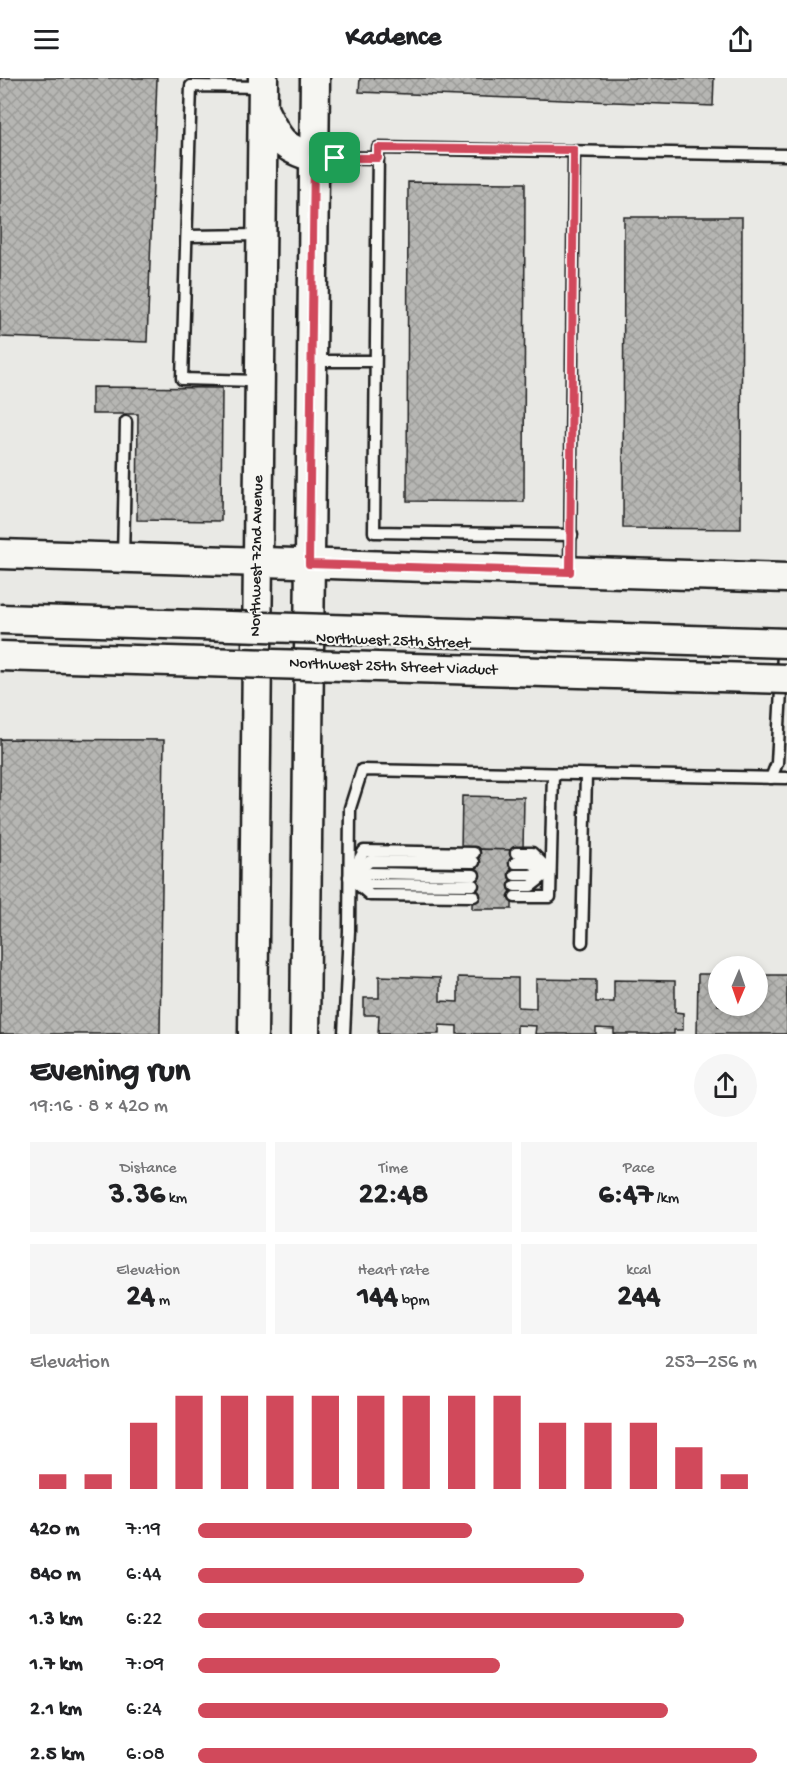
<!DOCTYPE html>
<html lang="en">
<head>
<meta charset="utf-8">
<style>
	:root { --surface:#fff; --page:#f6f6f6; --text:#202124; --muted:#757577; --accent:#d1495b }
	body { margin:0; font-family:"Gochi Hand",sans-serif; background:var(--page); color:var(--text); height:100vh; display:flex; flex-direction:column; font-size:22px; white-space:nowrap }
	* { box-sizing:border-box; margin:0 }
	p { font-size:20px; color:var(--muted) }
	.icon { flex:none; width:33px; height:33px; fill:none; stroke:currentColor; stroke-width:2; stroke-linecap:round; stroke-linejoin:round }
	.map { position:relative; height:956px; overflow:hidden }
	.details { display:flex; flex-direction:column; background:var(--surface); flex:1 }
	.details>* { flex:none }
	.needle { width:39px; rotate:182deg }
	.buttons { position:absolute; left:708px; top:878px; display:grid; gap:12px }
	.buttons a { display:grid; place-items:center; width:60px; height:60px; border-radius:50%; background:var(--surface); box-shadow:0 3px 9px #0003; font-size:30px }
	.pin { position:absolute; display:grid; place-items:center; width:51px; height:51px; color:#fff; margin:-26px; border-radius:12px; box-shadow:0 3px 9px #0006 }
	.round { display:grid; place-items:center; flex:none; width:63px; height:63px; border-radius:32px; background:var(--page) }
	.overview { display:flex; align-items:center; justify-content:space-between; height:102px; padding:0 30px }
	h1 { font-size:33px; font-weight:800; line-height:45px }
	.figures { display:grid; grid-template-columns:repeat(3,1fr); gap:9px; height:102px; padding:6px 30px }
	.figures div { display:grid; align-content:center; border-radius:0px; background:var(--page); text-align:center }
	.figures b { font-size:30px; font-weight:800 }
	.figures small { font-size:16px; font-weight:400 }
	.figures p { font-size:16px }
	.chart { height:168px; padding:12px 30px }
	.chart p { display:flex; justify-content:space-between }
	.chart svg { width:100%; height:108px; margin-top:6px; stroke:var(--accent); stroke-width:6 }
	ul { padding:0 30px; list-style:none; font-size:20px }
	li { display:grid; grid-template-columns:96px 72px 1fr; align-items:center; height:45px }
	li i { height:15px; border-radius:8px; background:var(--accent) }
	header { display:flex; justify-content:space-between; align-items:center; height:78px; padding:0 30px; background:var(--surface); font-size:27px; font-weight:800 }
	.map>svg:first-child { display:block }
	.building { fill:url(#building-cross-hatch); stroke:#1c1c1c; stroke-width:1.5 }
	.lines { fill:none; stroke-linecap:round; stroke-linejoin:round }
	.lane-casing { stroke:#1c1c1c; stroke-width:15 }
	.secondary-casing { stroke:#1c1c1c; stroke-width:33 }
	.lane { stroke:#f6f6f2; stroke-width:10 }
	.secondary { stroke:#f6f6f2; stroke-width:28 }
	.secondary-bridge-casing { stroke:#1c1c1c; stroke-width:33; stroke-linecap:butt }
	.secondary-bridge { stroke:#f6f6f2; stroke-width:28 }
	.route-casing { stroke:#fff; stroke-width:12 }
	.route { stroke:#d1495b; stroke-width:8 }
	.labels { text-anchor:middle; dominant-baseline:central; stroke-width:4.5; stroke-linejoin:round; paint-order:stroke }
	.street-label { font-size:16px; fill:#1c1c1c; stroke:#f6f6f2 }
</style>
</head>
<body>
<header><svg class="icon" aria-label="menu" viewBox="0 0 24 24"><path d="M4 6h16M4 12h16M4 18h16"/></svg>Kadence<svg class="icon" aria-label="share" viewBox="0 0 24 24"><path d="M12 15V3M7 8l5-5 5 5M5 13v7h14v-7"/></svg></header>
<div class="map">
<svg width="787" height="956" viewBox="0 0 787 956">
	<defs>
		<pattern id="building-cross-hatch" width="8" height="8" patternUnits="userSpaceOnUse" patternTransform="scale(1.5)"><rect width="8" height="8" fill="#b6b6b3"/><path d="M0 0l8 8M0 8l8-8" fill="none" stroke="#9c9c99"/></pattern>
	</defs>
	<rect width="100%" height="100%" fill="#e9e9e5"/>
	<filter id="ink" filterUnits="userSpaceOnUse"><feTurbulence type="fractalNoise" baseFrequency=".0167" numOctaves="2"/><feDisplacementMap in="SourceGraphic" scale="12" xChannelSelector="R" yChannelSelector="G"/><feConvolveMatrix kernelMatrix="1 2 1 2 8 2 1 2 1" color-interpolation-filters="sRGB"/></filter>
	<g filter="url(#ink)">
		<g class="building">
			<path d="M 0,0 L 157,0 L 147,264 L 0,259 Z"/>
			<path d="M 360,0 L 714,0 L 713,28 L 359,14 Z"/>
			<path d="M 408,104 L 525,105 L 524,424 L 407,423 Z"/>
			<path d="M 624,139 L 742,139 L 741,451 L 623,450 Z"/>
			<path d="M 92,309 L 222,310 L 221,443 L 137,442 L 138,336 L 92,336 Z"/>
			<path d="M 0,661 L 164,662 L 160,956 L 0,956 Z"/>
			<path d="M 462,718 L 524,719 L 523,772 L 461,771 Z"/>
			<path d="M 473,771 L 513,772 L 512,831 L 472,831 Z"/>
			<path d="M 698,896 L 718,896 L 718,927 L 758,927 L 758,897 L 787,897 L 787,956 L 697,956 Z"/>
			<path d="M 379,898 L 440,900 L 440,923 L 458,924 L 458,899 L 518,900 L 518,929 L 536,930 L 536,901 L 596,902 L 596,924 L 614,924 L 614,902 L 675,903 L 675,934 L 683,935 L 683,952 L 674,952 L 674,956 L 614,956 L 614,951 L 596,950 L 596,956 L 535,956 L 536,948 L 517,947 L 517,956 L 457,956 L 457,948 L 439,947 L 439,956 L 378,956 L 379,937 L 364,937 L 364,920 L 379,920 Z"/>
		</g>
		<g class="lines">
			<g class="lane-casing">
				<g id="lane">
					<path d="M 315,79 L 378,80"/>
					<path d="M 187,158 L 261,157"/>
					<path d="M 313,283 L 375,283"/>
					<path d="M 258,303 L 182,301 L 191,8 L 263,9"/>
					<path d="M 572,457 L 374,454 L 378,70 L 787,77"/>
					<path d="M 123,480 L 126,344"/>
					<path d="M 570,492 L 574,73"/>
					<path d="M 771,700 L 777,685 L 783,576"/>
					<path d="M 516,775 L 532,775 L 550,793"/>
					<path d="M 515,785 L 531,785 L 544,791"/>
					<path d="M 351,796 L 364,773 L 474,775"/>
					<path d="M 354,796 L 370,783 L 474,784"/>
					<path d="M 515,797 L 530,797 L 547,794"/>
					<path d="M 349,799 L 370,817 L 474,818"/>
					<path d="M 353,799 L 370,795 L 474,797"/>
					<path d="M 355,801 L 371,806 L 473,807"/>
					<path d="M 515,808 L 531,808 L 550,793"/>
					<path d="M 515,819 L 550,819 L 553,696"/>
					<path d="M 582,864 L 586,697"/>
					<path d="M 344,956 L 349,853 L 350,730 L 362,692 L 787,700"/>
				</g>
			</g>
			<g class="secondary-casing">
				<g id="secondary">
					<path d="M 263,31 C 278,61 281,70 314,79"/>
					<path d="M 0,476 L 787,500"/>
					<path d="M 253,956 L 263,0"/>
					<path d="M 305,956 L 315,0"/>
				</g>
			</g>
			<use href="#lane" class="lane"/>
			<use href="#secondary" class="secondary"/>
			<g class="secondary-bridge-casing">
				<g id="secondary-bridge">
					<path d="M 0,541 L 787,565"/>
					<path d="M 0,578 L 787,601"/>
				</g>
			</g>
			<use href="#secondary-bridge" class="secondary-bridge"/>
		</g>
	</g>
	<g class="lines" filter="url(#ink)">
		<g class="route-casing">
			<path id="route" d="M 378,70 L 574,72 L 570,494 L 309,486 L 314,80 L 378,80 Z"/>
		</g>
		<use href="#route" class="route"/>
	</g>
	<g class="labels">
		<g class="street-label">
			<text transform="translate(258 478) rotate(-89)">Northwest 72nd Avenue</text>
			<text transform="translate(393 564) rotate(2)">Northwest 25th Street</text>
			<text transform="translate(393 590) rotate(2)">Northwest 25th Street Viaduct</text>
		</g>
	</g>
</svg>
<div class="buttons">
<a><svg class="needle" viewBox="-14 -14 28 28"><path d="M0-13l5 13h-10z" fill="#e53935"/><path d="M0 13l5-13h-10z" fill="#757577"/></svg></a>
</div>
<div class="pin" style="left:335px;top:80px;background:#1e9e55"><svg class="icon" aria-label="arrive" viewBox="0 0 24 24"><path d="M6 21V4h12l-3 4 3 4H6"/></svg></div>
</div>
<section class="details">
<div class="overview"><div><h1>Evening run</h1><p>19:16 · 8 × 420 m</p></div><a class="round"><svg class="icon" aria-label="share" viewBox="0 0 24 24"><path d="M12 15V3M7 8l5-5 5 5M5 13v7h14v-7"/></svg></a></div>
<div class="figures">
<div><p>Distance</p><b>3.36<small> km</small></b></div>
<div><p>Time</p><b>22:48</b></div>
<div><p>Pace</p><b>6:47<small> /km</small></b></div>
</div>
<div class="figures">
<div><p>Elevation</p><b>24<small> m</small></b></div>
<div><p>Heart rate</p><b>144<small> bpm</small></b></div>
<div><p>kcal</p><b>244</b></div>
</div>
<div class="chart"><p><span>Elevation</span>253–256 m</p>
<svg viewBox="0 0 160 44" preserveAspectRatio="none"><path d="M5 44V38M15 44V38M25 44V17M35 44V6M45 44V6M55 44V6M65 44V6M75 44V6M85 44V6M95 44V6M105 44V6M115 44V17M125 44V17M135 44V17M145 44V27M155 44V38"/></svg>
</div>
<ul>
<li><b>420 m</b>7:19<i style="width:49%"></i></li>
<li><b>840 m</b>6:44<i style="width:69%"></i></li>
<li><b>1.3 km</b>6:22<i style="width:87%"></i></li>
<li><b>1.7 km</b>7:09<i style="width:54%"></i></li>
<li><b>2.1 km</b>6:24<i style="width:84%"></i></li>
<li><b>2.5 km</b>6:08<i style="width:100%"></i></li>
</ul>
</section>
</body>
</html>
